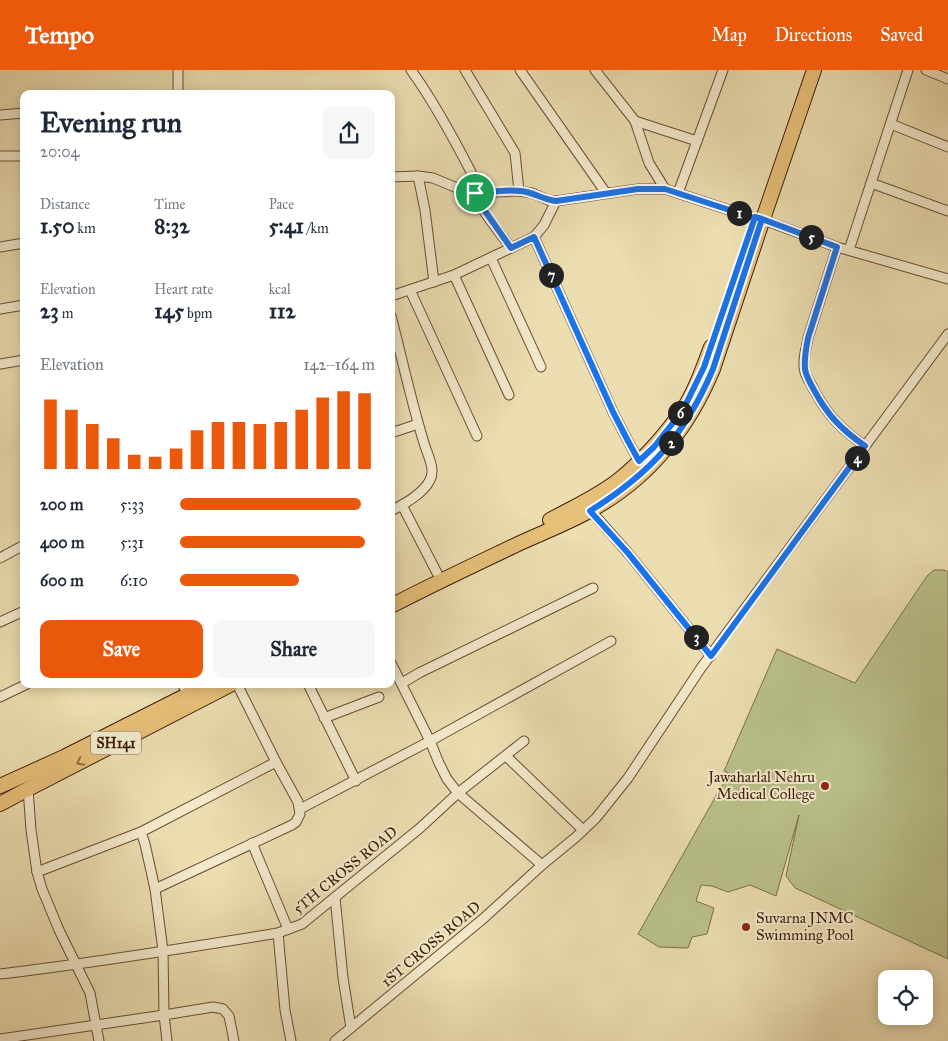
<!DOCTYPE html>
<html lang="en">
<head>
<meta charset="utf-8">
<style>
	:root { --surface:#fff; --page:#f6f6f7; --text:#1f2937; --muted:#747a83; --accent:#ea580c }
	body { margin:0; font-family:"IM FELL Great Primer",serif; background:var(--page); color:var(--text); height:100vh; display:flex; flex-direction:column; font-size:19px; white-space:nowrap }
	* { box-sizing:border-box; margin:0 }
	p { font-size:16px; color:var(--muted) }
	.icon { flex:none; width:28px; height:28px; fill:none; stroke:currentColor; stroke-width:2; stroke-linecap:round; stroke-linejoin:round }
	.map { position:relative; flex:1; overflow:hidden }
	.sheet { position:absolute; left:20px; top:20px; width:375px; height:598px; display:flex; flex-direction:column; background:var(--surface); border-radius:10px; box-shadow:0 2px 12px #0003 }
	.sheet>* { flex:none }
	.buttons { position:absolute; left:878px; top:900px; display:grid; gap:10px }
	.buttons a { display:grid; place-items:center; width:55px; height:55px; border-radius:10px; background:var(--surface); box-shadow:0 2px 12px #0003; font-size:25px }
	.pin { position:absolute; display:grid; place-items:center; width:42px; height:42px; color:#fff; margin:-21px; border:2px solid #fff; border-radius:50%; box-shadow:0 1px 5px #0007 }
	.km { position:absolute; width:25px; height:25px; margin:-12px; border-radius:50%; background:#222; color:#fff; font-size:14px; line-height:25px; text-align:center }
	.round { display:grid; place-items:center; flex:none; width:52px; height:52px; border-radius:10px; background:var(--page) }
	.overview { display:flex; align-items:center; justify-content:space-between; height:85px; padding:0 20px }
	h1 { font-size:28px; font-weight:700; line-height:38px }
	.figures { display:grid; grid-template-columns:repeat(3,1fr); gap:8px; height:85px; padding:5px 20px }
	.figures div { display:grid; align-content:center }
	.figures b { font-size:21px; font-weight:700 }
	.figures small { font-size:14px; font-weight:400 }
	.figures p { font-size:14px }
	.chart { height:140px; padding:10px 20px }
	.chart p { display:flex; justify-content:space-between }
	.chart svg { width:100%; height:90px; margin-top:5px; stroke:var(--accent); stroke-width:6 }
	.cta { display:flex; gap:10px; margin-top:auto; padding:10px 20px }
	.cta a { flex:1; height:58px; border-radius:10px; background:var(--accent); color:#fff; font-size:20px; font-weight:700; line-height:58px; text-align:center }
	.cta a+a { background:var(--page); color:var(--text) }
	ul { padding:0 20px; list-style:none; font-size:16px }
	li { display:grid; grid-template-columns:80px 60px 1fr; align-items:center; height:38px }
	li i { height:12px; border-radius:6px; background:var(--accent) }
	header { display:flex; align-items:center; gap:30px; box-sizing:border-box; height:70px; padding:0 25px; background:var(--accent); color:#fff }
	header strong { font-size:24px }
	nav { display:flex; gap:28px; margin-inline-start:auto; font-size:18px }
	.map>svg:first-child { display:block }
	.green { fill:#bac18a; stroke:#7b6e48 }
	.lines { fill:none; stroke-linecap:round; stroke-linejoin:round }
	.minor-casing { stroke:#684c32; stroke-width:11 }
	.primary-casing { stroke:#3c1c07; stroke-width:16 }
	.minor { stroke:#f3eacc; stroke-width:9 }
	.primary { stroke:#e6bf78; stroke-width:14 }
	.oneway { stroke:#916e40 }
	.route-casing { stroke:#fff; stroke-width:10 }
	.route { stroke:#1a73e8; stroke-width:6 }
	.poi-dot { fill:#8f2418; stroke:#f3eacc; stroke-width:2 }
	.labels { text-anchor:middle; dominant-baseline:central; stroke-width:4; stroke-linejoin:round; paint-order:stroke }
	.shield { fill:#f3eacc; stroke:#735a42; stroke-width:1 }
	.shield-label { font-size:14px; font-weight:bold; fill:#3c1c07 }
	.poi-label { font-size:15px; fill:#3c1c07; stroke:#f3eacc; text-anchor:end }
	.street-label { font-size:15px; fill:#3c1c07; stroke:#f3eacc }
</style>
</head>
<body>
<header>
<strong>Tempo</strong>
<nav><a>Map</a><a>Directions</a><a>Saved</a></nav>
</header>
<div class="map">
<svg width="948" height="971" viewBox="0 0 948 971">
	<rect width="100%" height="100%" fill="#ecdeb1"/>
	<filter id="stains"><feTurbulence type="fractalNoise" baseFrequency=".004" numOctaves="4"/><feColorMatrix values="0 0 0 0 .2 0 0 0 0 .09 0 0 0 0 .02 0 0 0 .5 -.17"/></filter>
	<radialGradient id="worn" r=".72"><stop offset=".6" stop-color="#630" stop-opacity="0"/><stop offset="1" stop-color="#630" stop-opacity=".3"/></radialGradient>
	<path class="green" d="M 934,500 L 944,500 L 948,502 L 948,889 L 795,818 L 786,806 L 799,745 L 776,826 L 750,815 L 728,822 L 712,816 L 701,815 L 696,831 L 714,838 L 707,864 L 692,867 L 688,878 L 659,877 L 638,864 L 721,717 L 727,710 L 736,706 L 724,701 L 777,579 L 855,613 L 927,506 Z"/>
	<g class="lines">
		<g class="minor-casing">
			<g id="minor">
				<path d="M 411,0 C 434,32 453,67 471,102 C 476,113 474,124 480,135 C 489,150 501,164 511,178"/>
				<path d="M 465,0 L 515,83 L 519,121 L 532,123 L 548,130 L 556,131 L 638,119 L 665,119 L 754,148"/>
				<path d="M 520,0 L 606,123"/>
				<path d="M 595,0 L 635,51 L 649,93 L 665,119"/>
				<path d="M 926,0 L 948,9"/>
				<path d="M 178,24 L 178,0"/>
				<path d="M 0,45 L 24,43"/>
				<path d="M 635,51 L 697,71"/>
				<path d="M 891,54 L 948,77"/>
				<path d="M 0,86 L 24,86"/>
				<path d="M 418,106 L 433,108 L 462,120 L 475,123 L 519,121"/>
				<path d="M 391,107 L 418,106 L 425,140 L 434,212"/>
				<path d="M 871,113 L 948,141"/>
				<path d="M 678,123 L 723,0"/>
				<path d="M 758,148 L 837,177 L 948,209"/>
				<path d="M 534,167 L 613,342 L 628,371 L 639,391"/>
				<path d="M 0,177 L 24,173"/>
				<path d="M 837,177 L 808,268 C 806,279 802,292 805,302 C 807,308 811,314 814,320 C 828,346 841,359 865,376"/>
				<path d="M 849,180 L 908,0"/>
				<path d="M 491,188 L 541,297"/>
				<path d="M 454,205 L 509,325"/>
				<path d="M 410,220 L 477,366"/>
				<path d="M 391,226 L 454,205 L 534,167 L 544,155 L 556,131"/>
				<path d="M 0,239 L 24,235"/>
				<path d="M 391,246 C 402,288 411,331 424,373 C 427,384 436,399 430,410 C 423,424 404,434 391,441"/>
				<path d="M 0,294 L 24,290"/>
				<path d="M 391,363 L 418,354"/>
				<path d="M 402,435 L 437,503"/>
				<path d="M 591,441 L 628,483 L 711,586"/>
				<path d="M 0,488 L 24,475"/>
				<path d="M 0,552 L 24,541"/>
				<path d="M 391,593 L 430,671 L 439,693 L 447,709 L 458,723 L 542,795"/>
				<path d="M 402,613 L 419,603 L 593,518"/>
				<path d="M 182,614 L 188,624"/>
				<path d="M 308,614 L 356,711"/>
				<path d="M 0,627 L 27,614"/>
				<path d="M 324,648 L 379,627"/>
				<path d="M 506,686 L 583,760"/>
				<path d="M 28,719 L 31,760 L 37,802 L 141,762 L 145,774 L 155,819 L 292,755 L 296,752 L 300,744 L 298,732 L 276,692 L 237,614"/>
				<path d="M 300,739 L 430,671 L 611,571"/>
				<path d="M 141,762 L 276,692"/>
				<path d="M 252,773 L 288,859"/>
				<path d="M 37,802 L 42,819 L 59,860 L 90,923 L 99,971"/>
				<path d="M 155,819 L 163,881 L 164,945 L 167,971"/>
				<path d="M 335,827 L 343,908 L 351,958"/>
				<path d="M 278,863 L 285,940 L 291,971"/>
				<path d="M 0,904 C 93,893 186,878 278,863 L 302,854 L 420,758 L 458,723 L 524,671"/>
				<path d="M 0,969 L 164,945 L 213,937 L 223,939 L 229,946 L 234,971"/>
				<path d="M 335,971 L 484,848 L 542,795 L 576,767 L 596,748 L 628,708 L 701,598 L 948,264"/>
			</g>
		</g>
		<g class="primary-casing">
			<g id="primary">
				<path d="M 550,450 C 574,437 599,426 620,409 C 642,391 666,364 682,341 C 695,322 703,298 711,277"/>
				<path d="M 391,536 C 433,514 476,494 518,474 C 542,463 568,453 591,440 C 648,409 688,359 713,299 L 763,149 L 814,0"/>
				<path d="M 0,716 L 64,687 L 209,614"/>
				<path d="M 0,734 L 28,719 L 232,614"/>
			</g>
		</g>
		<use href="#minor" class="minor"/>
		<use href="#primary" class="primary"/>
	</g>
	<defs><path id="oneway-chevron" d="M-2-3.5L2.5 0L-2 3.5" fill="none" stroke-width="1.6" stroke-linecap="round" stroke-linejoin="round" transform="scale(1.25)"/></defs>
	<use class="oneway" href="#oneway-chevron" transform="translate(80 692) rotate(153)"/>
	<g class="lines">
		<g class="route-casing">
			<path id="route" d="M 475,123 C 490,122 506,119 521,121 C 533,122 544,130 556,131 L 638,119 L 665,119 L 754,148 L 755,147 L 762,149 L 713,299 C 685,365 651,403 590,441 L 628,483 L 711,586 L 865,376 C 841,359 828,346 814,320 C 810,313 806,306 805,299 C 804,288 806,278 808,268 L 837,177 L 762,149 L 755,147 L 704,297 L 683,340 L 654,377 L 639,391 L 628,371 L 613,342 L 534,167 L 511,178 L 480,134 L 475,123"/>
		</g>
		<use href="#route" class="route"/>
	</g>
	<g class="poi-dot">
		<circle cx="825" cy="716" r="5"/>
		<circle cx="746" cy="857" r="5"/>
	</g>
	<g class="labels">
		<rect class="shield" x="91" y="661.5" width="50" height="23" rx="4"/>
		<g class="shield-label">
			<text x="116" y="673">SH141</text>
		</g>
		<g class="poi-label">
			<text x="815" y="707">Jawaharlal Nehru<tspan x="815" dy="17">Medical College</tspan></text>
			<text x="756" y="848" text-anchor="start">Suvarna JNMC<tspan x="756" dy="17">Swimming Pool</tspan></text>
		</g>
		<g class="street-label">
			<text transform="translate(345 800) rotate(-39)">5TH CROSS ROAD</text>
			<text transform="translate(431 874) rotate(-40)">1ST CROSS ROAD</text>
		</g>
	</g>
	<rect width="100%" height="100%" filter="url(#stains)"/>
	<rect width="100%" height="100%" fill="url(#worn)"/>
</svg>
<div class="buttons">
<a><svg class="icon" aria-label="locate" viewBox="0 0 24 24"><circle cx="12" cy="12" r="6"/><path d="M12 2v4M12 18v4M2 12h4M18 12h4"/></svg></a>
</div>
<div class="pin" style="left:475px;top:123px;background:#1e9e55"><svg class="icon" aria-label="arrive" viewBox="0 0 24 24"><path d="M6 21V4h12l-3 4 3 4H6"/></svg></div>
<b class="km" style="left:739px;top:143px">1</b>
<b class="km" style="left:671px;top:373px">2</b>
<b class="km" style="left:696px;top:567px">3</b>
<b class="km" style="left:857px;top:388px">4</b>
<b class="km" style="left:811px;top:167px">5</b>
<b class="km" style="left:680px;top:343px">6</b>
<b class="km" style="left:551px;top:205px">7</b>
<section class="sheet">
<div class="overview"><div><h1>Evening run</h1><p>20:04</p></div><a class="round"><svg class="icon" aria-label="share" viewBox="0 0 24 24"><path d="M12 15V3M7 8l5-5 5 5M5 13v7h14v-7"/></svg></a></div>
<div class="figures">
<div><p>Distance</p><b>1.50<small> km</small></b></div>
<div><p>Time</p><b>8:32</b></div>
<div><p>Pace</p><b>5:41<small> /km</small></b></div>
</div>
<div class="figures">
<div><p>Elevation</p><b>23<small> m</small></b></div>
<div><p>Heart rate</p><b>145<small> bpm</small></b></div>
<div><p>kcal</p><b>112</b></div>
</div>
<div class="chart"><p><span>Elevation</span>142–164 m</p>
<svg viewBox="0 0 160 44" preserveAspectRatio="none"><path d="M5 44V10M15 44V15M25 44V22M35 44V29M45 44V37M55 44V38M65 44V34M75 44V25M85 44V21M95 44V21M105 44V22M115 44V21M125 44V15M135 44V9M145 44V6M155 44V7"/></svg>
</div>
<ul>
<li><b>200 m</b>5:33<i style="width:93%"></i></li>
<li><b>400 m</b>5:31<i style="width:95%"></i></li>
<li><b>600 m</b>6:10<i style="width:61%"></i></li>
</ul>
<div class="cta"><a>Save</a><a>Share</a></div>
</section>
</div>
</body>
</html>
